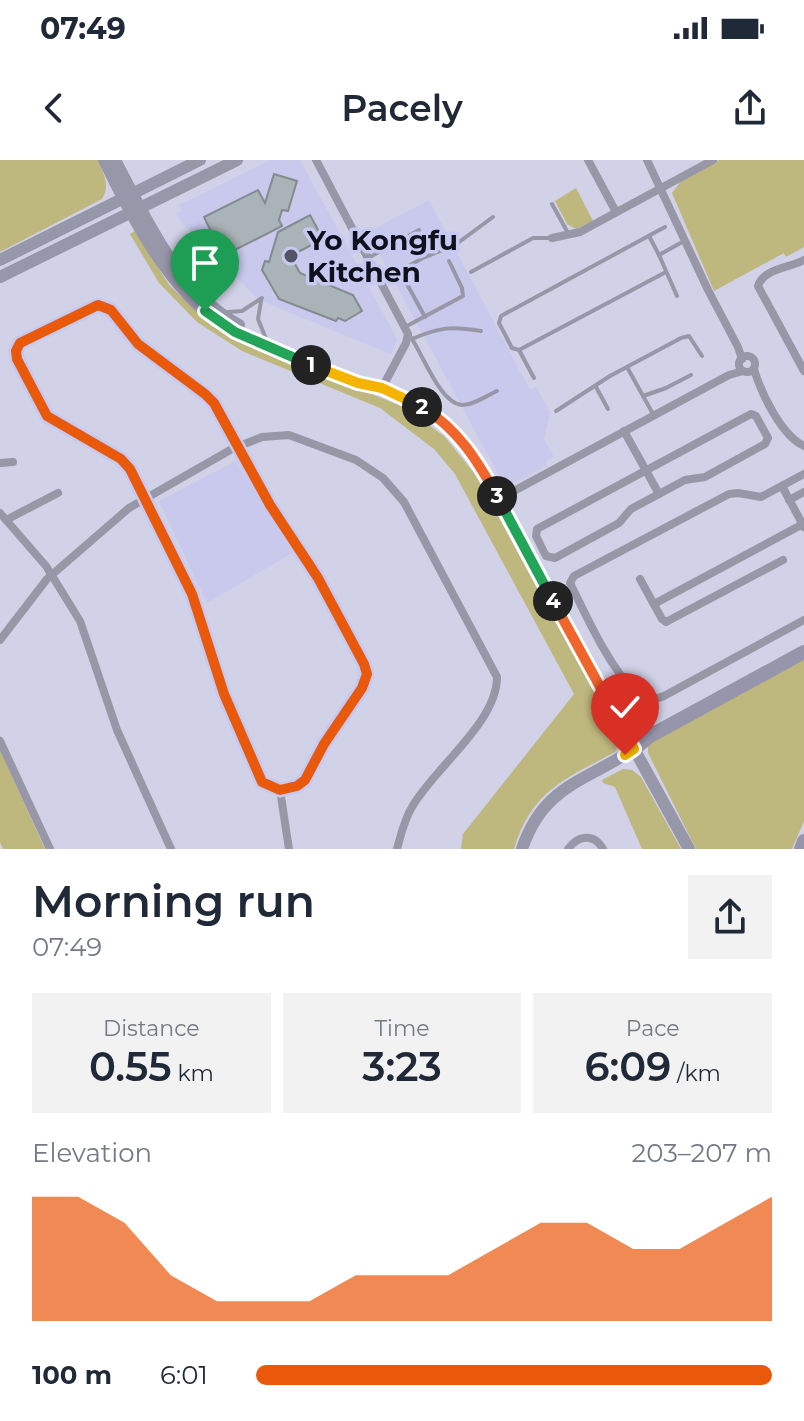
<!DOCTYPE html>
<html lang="en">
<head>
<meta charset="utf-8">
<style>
	:root { --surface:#fff; --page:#f2f2f3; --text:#1f2937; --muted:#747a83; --accent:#ea580c }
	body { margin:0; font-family:Montserrat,sans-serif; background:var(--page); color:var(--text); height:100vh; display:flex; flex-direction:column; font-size:30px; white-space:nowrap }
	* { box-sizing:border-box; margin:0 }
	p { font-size:26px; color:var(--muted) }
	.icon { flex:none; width:44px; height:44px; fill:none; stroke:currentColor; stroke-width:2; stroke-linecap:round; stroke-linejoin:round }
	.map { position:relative; height:689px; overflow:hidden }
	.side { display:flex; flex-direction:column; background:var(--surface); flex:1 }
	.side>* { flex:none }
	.pin { position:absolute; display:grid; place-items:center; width:68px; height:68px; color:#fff; margin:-82px -34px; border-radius:50% 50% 50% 0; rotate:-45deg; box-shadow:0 0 8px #0007 }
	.pin .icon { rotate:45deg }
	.km { position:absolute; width:40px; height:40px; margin:-20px; border-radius:50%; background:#222; color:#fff; font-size:22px; line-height:40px; text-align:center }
	.round { display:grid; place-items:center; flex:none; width:84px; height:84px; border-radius:0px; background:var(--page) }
	.headline { display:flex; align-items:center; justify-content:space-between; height:136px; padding:0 32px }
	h1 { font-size:44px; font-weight:600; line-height:60px }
	.metrics { display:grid; grid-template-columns:repeat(3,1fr); gap:12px; height:136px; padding:8px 32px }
	.metrics div { display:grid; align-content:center; border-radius:0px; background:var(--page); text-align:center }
	.metrics b { font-size:40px; font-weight:600 }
	.metrics small { font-size:22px; font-weight:400 }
	.metrics p { font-size:22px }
	.chart { height:224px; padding:16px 32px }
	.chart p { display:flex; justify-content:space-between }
	.chart svg { width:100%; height:144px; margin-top:8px; fill:var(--accent); opacity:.7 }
	ul { padding:0 32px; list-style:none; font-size:26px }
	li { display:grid; grid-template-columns:128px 96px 1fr; align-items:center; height:60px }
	li i { height:20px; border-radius:10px; background:var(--accent) }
	.status { display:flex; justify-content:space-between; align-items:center; height:56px; padding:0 40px; background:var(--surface); direction:ltr }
	.status svg { height:22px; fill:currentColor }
	header { display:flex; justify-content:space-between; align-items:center; height:104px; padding:0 32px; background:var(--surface); font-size:36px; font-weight:600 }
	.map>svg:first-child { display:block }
	.built { fill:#c8c9ec }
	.green { fill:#beb77e }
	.building { fill:#aab3b8; stroke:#838b91; stroke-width:2 }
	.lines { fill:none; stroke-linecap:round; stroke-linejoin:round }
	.lane { stroke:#9797a7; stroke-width:4 }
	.street { stroke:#9797a7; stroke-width:8 }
	.secondary { stroke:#9797aa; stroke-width:12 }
	.highway { stroke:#9695ab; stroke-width:14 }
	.cycleway-casing { stroke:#c7c9f1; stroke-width:15 }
	.cycleway { stroke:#e8590c; stroke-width:10 }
	.split-1-casing { stroke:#fff; stroke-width:16 }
	.split-2-casing { stroke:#fff; stroke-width:16 }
	.split-3-casing { stroke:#fff; stroke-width:16 }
	.split-4-casing { stroke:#fff; stroke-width:16 }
	.split-5-casing { stroke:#fff; stroke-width:16 }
	.split-6-casing { stroke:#fff; stroke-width:16 }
	.split-1 { stroke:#22a559; stroke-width:10 }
	.split-2 { stroke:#f5b400; stroke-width:10 }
	.split-3 { stroke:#f0652b; stroke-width:10 }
	.split-4 { stroke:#22a559; stroke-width:10 }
	.split-5 { stroke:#f0652b; stroke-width:10 }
	.split-6 { stroke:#f5b400; stroke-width:10 }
	.poi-dot { fill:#535464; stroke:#c7c9f1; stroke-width:3 }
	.labels { text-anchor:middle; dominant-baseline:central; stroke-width:7; stroke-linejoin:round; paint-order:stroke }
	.poi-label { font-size:28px; font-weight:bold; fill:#0f101d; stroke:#c7c9f1; text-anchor:start }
</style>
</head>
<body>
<div class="status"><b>07:49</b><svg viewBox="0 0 49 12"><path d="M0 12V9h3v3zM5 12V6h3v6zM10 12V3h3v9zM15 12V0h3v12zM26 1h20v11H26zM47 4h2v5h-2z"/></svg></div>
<header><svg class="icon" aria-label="back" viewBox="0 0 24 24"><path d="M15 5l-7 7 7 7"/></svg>Pacely<svg class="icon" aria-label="share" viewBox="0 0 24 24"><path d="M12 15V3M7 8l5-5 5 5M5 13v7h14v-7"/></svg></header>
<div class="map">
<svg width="804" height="689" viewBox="0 0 804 689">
	<rect width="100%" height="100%" fill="#d1d1e7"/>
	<g class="built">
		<path d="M 271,0 L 300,0 L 397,179 L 391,194 L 259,140 L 182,63 L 177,54 L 182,51 L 179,45 Z"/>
		<path d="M 429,40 L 450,80 L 389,112 L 368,72 Z"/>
		<path d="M 455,89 L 530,230 L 536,227 L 550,252 L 544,279 L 554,297 L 546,301 L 546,306 L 510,325 L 503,323 L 392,117 L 423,100 Z"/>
		<path d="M 236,301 L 292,393 L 207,443 L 159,341 Z"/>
	</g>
	<g class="green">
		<path d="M 0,0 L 98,0 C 103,14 111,25 102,39 L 0,92 Z"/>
		<path d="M 719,0 L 804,0 L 804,87 L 786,97 L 784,93 L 714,131 L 672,33 L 681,21 Z"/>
		<path d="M 576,28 L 593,61 L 576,69 L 567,64 L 555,41 Z"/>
		<path d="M 135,71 L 169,125 L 212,166 L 243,183 L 404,247 L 444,276 L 475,314 L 595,533 L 595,540 L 620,581 L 615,592 C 565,619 532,630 514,689 L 461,689 L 463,674 L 574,534 L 455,314 L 434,289 L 380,248 L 242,191 L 197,162 L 159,123 L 130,74 Z"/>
		<path d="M 804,496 L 804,661 L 792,689 L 696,689 L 648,593 L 648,584 Z"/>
		<path d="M 0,590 L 45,689 L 3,689 L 0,682 Z"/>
		<path d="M 623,609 L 632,610 L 641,617 L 681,689 L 642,689 L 615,627 L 603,623 L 602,620 Z"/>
	</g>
	<g class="building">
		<path d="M 274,14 L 297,21 L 288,51 L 282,50 L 279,60 L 282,66 L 229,93 L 224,84 L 218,86 L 204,57 L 258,30 L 265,43 Z"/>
		<path d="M 310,55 L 323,79 L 298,92 L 295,104 L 300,113 L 353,135 L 362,151 L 345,161 L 338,158 L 336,161 L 279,139 L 262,110 L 265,101 L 269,102 L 278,72 Z"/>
	</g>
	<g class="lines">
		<g class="lane">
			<path d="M 552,44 L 568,73"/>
			<path d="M 665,67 L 501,156 L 499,163 L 512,188 L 519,190 L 666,112"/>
			<path d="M 649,76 L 659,95 L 684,81"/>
			<path d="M 659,95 L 677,136"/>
			<path d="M 368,98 L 419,70"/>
			<path d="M 471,112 L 533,78 L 552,78"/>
			<path d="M 402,115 L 425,157"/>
			<path d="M 380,121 L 423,98 L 455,85 L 493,57"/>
			<path d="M 261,141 L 258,159 L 266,179"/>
			<path d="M 228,152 L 242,151 L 262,138"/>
			<path d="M 405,167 L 463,136 L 462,128 L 449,101"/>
			<path d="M 410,176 C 422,192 440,244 462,245 C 474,245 486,236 497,231"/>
			<path d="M 412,179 C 440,167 451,166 481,171"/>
			<path d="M 519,190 L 534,218"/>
			<path d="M 627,207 L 653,254"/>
			<path d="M 596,227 L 608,249"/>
			<path d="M 643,236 L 666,228 L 691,215"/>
			<path d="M 556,251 L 610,216 L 681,178 L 689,176 L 702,196"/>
		</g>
		<g class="street">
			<path d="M 316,0 L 408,174 L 406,183 L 382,228"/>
			<path d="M 588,0 L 616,52"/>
			<path d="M 647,0 L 708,130 L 738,187 L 742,199"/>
			<path d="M 552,78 L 580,72 L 713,0"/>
			<path d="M 804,100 C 790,108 764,108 758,126 L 804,211"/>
			<path d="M 98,145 L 111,150 L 138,184 L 205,234 L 214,243 L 270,345 L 318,418 L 364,504 L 367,514 L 362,528 L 324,584 L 305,620 L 297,626 L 280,630 L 262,622 L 224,534 L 192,434 L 130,309 L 121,299 L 47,256 L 17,199 L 16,191 L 20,183 Z"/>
			<circle cx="747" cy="204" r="8"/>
			<path d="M 754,209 C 761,233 781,275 804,286"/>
			<path d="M 751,254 L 756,256 L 768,278 L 765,284 L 705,317 L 685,320 L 631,349 L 619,363 L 555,398 L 546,396 L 536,376 L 537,369 Z"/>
			<path d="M 624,271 L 659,334"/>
			<path d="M 0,303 L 13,302"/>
			<path d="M 804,314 L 761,337 L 738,333 L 729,334 L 574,416 L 570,423 C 587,457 608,505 635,532 C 642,540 655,540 664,536 L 804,460"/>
			<path d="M 782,326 L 804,367"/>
			<path d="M 499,339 L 729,215 L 743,211"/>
			<path d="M 789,340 L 804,332"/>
			<path d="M 0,353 L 46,406 L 80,461 L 117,570 L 171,689"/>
			<path d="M 6,360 L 58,333"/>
			<path d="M 640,419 L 662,459 L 666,462 L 783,400"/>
			<path d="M 654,444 L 803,364"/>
			<path d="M 0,480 L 47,419 L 129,348 L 232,289 L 262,277 L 289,275 L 356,300 L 383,318 L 404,342 L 497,517 C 497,563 434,608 412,647 C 404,660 401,675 397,689"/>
			<path d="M 0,581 L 50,689"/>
			<path d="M 280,630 L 289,689"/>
			<path d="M 568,689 C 578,675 594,673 603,689"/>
		</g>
		<g class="secondary">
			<path d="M 104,0 C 131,56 170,132 225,166 C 262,189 307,203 347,219 C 359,223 371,225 382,229 C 416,239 444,260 468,286 L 689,689"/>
			<path d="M 115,0 C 146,59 178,132 239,165"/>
			<path d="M 0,100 L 200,0"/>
			<path d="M 0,117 L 237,0"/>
			<path d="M 522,689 C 543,626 584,622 634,589"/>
		</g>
		<g class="highway">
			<path d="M 634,589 L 650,576 L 804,492"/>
			<path d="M 801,689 L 804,681"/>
		</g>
		<g class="cycleway-casing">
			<path id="cycleway" d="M 98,145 L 111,150 L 138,184 L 205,234 L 214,243 L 270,345 L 318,418 L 364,504 L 367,514 L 362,528 L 324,584 L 305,620 L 297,626 L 280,630 L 262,622 L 224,534 L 192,434 L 130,309 L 121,299 L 47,256 L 17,199 L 16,191 L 20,183 Z"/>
		</g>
		<use href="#cycleway" class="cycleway"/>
	</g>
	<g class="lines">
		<g class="split-1-casing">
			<path id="split-1" d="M 205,151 L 235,172 L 311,205"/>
		</g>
		<g class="split-2-casing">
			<path id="split-2" d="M 311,205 L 358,223 L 382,228 L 422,247"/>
		</g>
		<g class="split-3-casing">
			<path id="split-3" d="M 422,247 C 458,269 477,300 497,336"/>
		</g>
		<g class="split-4-casing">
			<path id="split-4" d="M 497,336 L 553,441"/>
		</g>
		<g class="split-5-casing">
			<path id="split-5" d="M 553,441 L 610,545"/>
		</g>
		<g class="split-6-casing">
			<path id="split-6" d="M 610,545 L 634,589 L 625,595"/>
		</g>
		<use href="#split-1" class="split-1"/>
		<use href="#split-2" class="split-2"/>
		<use href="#split-3" class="split-3"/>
		<use href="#split-4" class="split-4"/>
		<use href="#split-5" class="split-5"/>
		<use href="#split-6" class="split-6"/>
	</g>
	<circle class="poi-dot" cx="291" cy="96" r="8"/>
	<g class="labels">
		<g class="poi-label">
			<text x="307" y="80">Yo Kongfu<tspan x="307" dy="32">Kitchen</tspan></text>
		</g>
	</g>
</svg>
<div class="pin" style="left:205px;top:151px;background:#1e9e55"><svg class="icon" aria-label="arrive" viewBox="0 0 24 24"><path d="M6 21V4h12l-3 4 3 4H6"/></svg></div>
<div class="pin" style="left:625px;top:595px;background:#d93025"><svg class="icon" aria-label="check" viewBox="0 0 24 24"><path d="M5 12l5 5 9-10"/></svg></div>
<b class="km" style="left:311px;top:205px">1</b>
<b class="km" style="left:422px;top:247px">2</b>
<b class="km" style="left:497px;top:336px">3</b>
<b class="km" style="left:553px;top:441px">4</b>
</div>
<section class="side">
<div class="headline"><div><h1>Morning run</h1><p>07:49</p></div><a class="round"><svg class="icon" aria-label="share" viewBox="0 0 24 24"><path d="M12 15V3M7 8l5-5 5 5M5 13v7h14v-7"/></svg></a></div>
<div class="metrics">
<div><p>Distance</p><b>0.55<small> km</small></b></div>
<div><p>Time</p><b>3:23</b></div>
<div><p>Pace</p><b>6:09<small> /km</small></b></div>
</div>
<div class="chart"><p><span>Elevation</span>203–207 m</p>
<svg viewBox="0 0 160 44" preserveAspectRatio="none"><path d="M0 44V6L10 6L20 14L30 30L40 38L50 38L60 38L70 30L80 30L90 30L100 22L110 14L120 14L130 22L140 22L150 14L160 6V44z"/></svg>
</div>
<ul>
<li><b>100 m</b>6:01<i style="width:100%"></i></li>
</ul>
</section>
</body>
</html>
